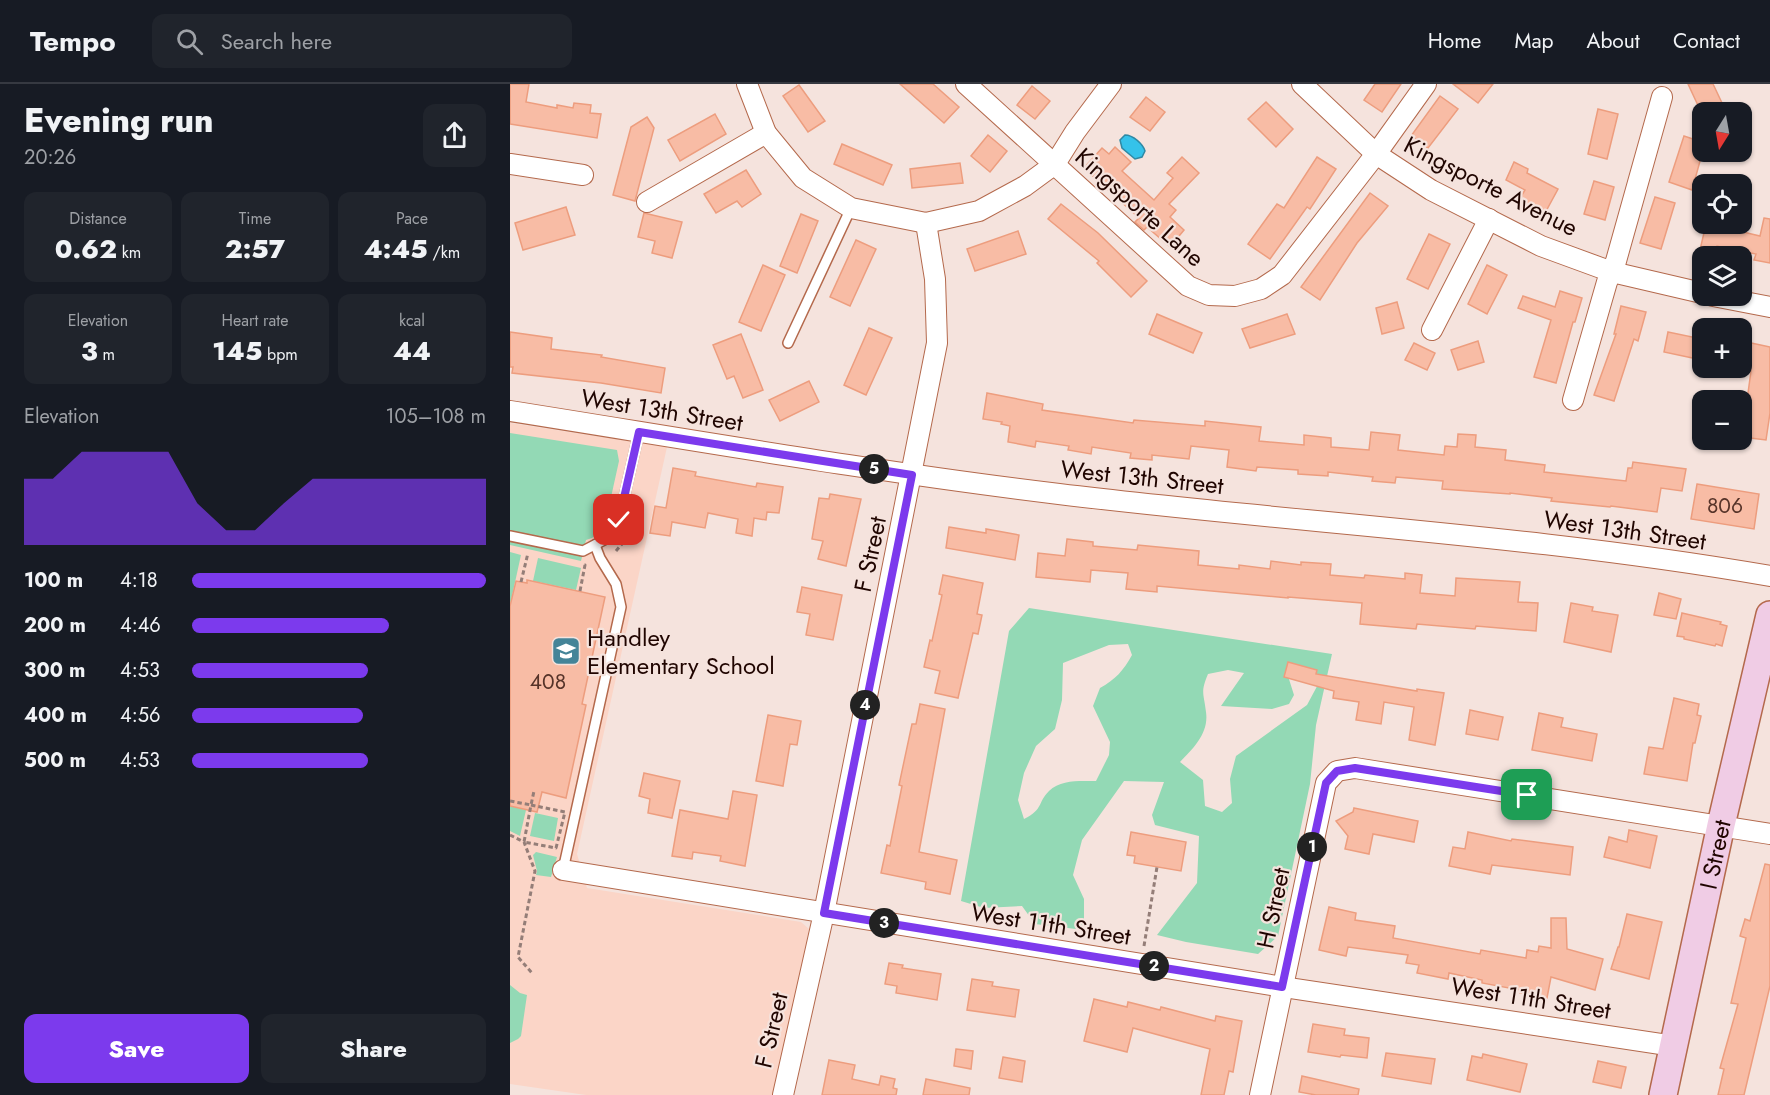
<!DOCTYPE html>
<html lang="en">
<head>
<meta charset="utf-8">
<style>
	:root { --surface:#171b24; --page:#20242c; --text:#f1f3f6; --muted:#9ea1a6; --line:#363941; --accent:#7c3aed }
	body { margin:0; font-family:Jost,sans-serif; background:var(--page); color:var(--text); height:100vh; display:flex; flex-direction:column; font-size:22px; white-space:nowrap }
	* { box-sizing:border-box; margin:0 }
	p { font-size:20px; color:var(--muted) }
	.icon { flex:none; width:33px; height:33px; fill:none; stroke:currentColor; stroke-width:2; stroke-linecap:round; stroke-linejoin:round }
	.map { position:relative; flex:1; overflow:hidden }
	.sheet { display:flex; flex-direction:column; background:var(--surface); width:510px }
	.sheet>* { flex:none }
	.needle { width:39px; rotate:191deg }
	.fabs { position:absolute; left:1182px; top:18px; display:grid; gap:12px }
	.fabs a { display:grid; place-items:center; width:60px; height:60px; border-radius:12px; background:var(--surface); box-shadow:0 2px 4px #0004; font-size:30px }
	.pin { position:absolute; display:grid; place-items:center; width:51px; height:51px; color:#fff; margin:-26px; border-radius:12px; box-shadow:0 3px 9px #0006 }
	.km { position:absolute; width:30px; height:30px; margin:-15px; border-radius:50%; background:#222; color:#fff; font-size:16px; line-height:30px; text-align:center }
	.round { display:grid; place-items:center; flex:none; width:63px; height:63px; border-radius:12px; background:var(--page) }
	.head { display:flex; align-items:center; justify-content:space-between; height:102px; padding:0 24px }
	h1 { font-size:33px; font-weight:800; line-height:45px }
	.stats { display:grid; grid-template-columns:repeat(3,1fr); gap:9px; height:102px; padding:6px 24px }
	.stats div { display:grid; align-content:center; border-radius:12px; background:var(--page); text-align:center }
	.stats b { font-size:26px; font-weight:800 }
	.stats small { font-size:16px; font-weight:400 }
	.stats p { font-size:16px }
	.chart { height:168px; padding:12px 24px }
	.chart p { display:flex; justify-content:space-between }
	.chart svg { width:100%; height:108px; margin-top:6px; fill:var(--accent); opacity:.7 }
	.primary-button { display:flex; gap:12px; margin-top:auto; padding:12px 24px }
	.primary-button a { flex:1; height:69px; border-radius:12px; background:var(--accent); color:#fff; font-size:24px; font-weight:800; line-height:69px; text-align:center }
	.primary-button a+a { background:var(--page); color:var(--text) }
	ul { padding:0 24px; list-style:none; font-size:20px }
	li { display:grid; grid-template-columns:96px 72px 1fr; align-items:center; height:45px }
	li i { height:15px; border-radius:8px; background:var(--accent) }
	header { display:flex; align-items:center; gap:36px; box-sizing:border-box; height:84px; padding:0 30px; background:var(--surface); border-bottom:2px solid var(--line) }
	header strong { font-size:28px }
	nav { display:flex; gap:33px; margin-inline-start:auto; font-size:21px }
	.search { width:420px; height:54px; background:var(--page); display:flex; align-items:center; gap:15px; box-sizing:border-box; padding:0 21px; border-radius:12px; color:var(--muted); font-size:22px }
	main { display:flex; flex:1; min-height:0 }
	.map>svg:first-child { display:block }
	.built { fill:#fbd5c7 }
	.green { fill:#93d9b5; fill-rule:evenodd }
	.water { fill:#35c2ea; stroke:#2f89a4; stroke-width:1.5 }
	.building { fill:#f8bca5; stroke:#ed9d7e; stroke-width:1.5 }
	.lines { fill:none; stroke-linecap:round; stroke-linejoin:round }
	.lane-casing { stroke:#b4694c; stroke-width:12 }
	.street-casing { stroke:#b4694c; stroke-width:22 }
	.secondary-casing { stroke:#b4694c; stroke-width:30 }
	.path { stroke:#947e78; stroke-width:3; stroke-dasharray:4.5 3; stroke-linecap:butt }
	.lane { stroke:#fff; stroke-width:9 }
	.street { stroke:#fff; stroke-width:20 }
	.secondary { stroke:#f0cce5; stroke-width:27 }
	.route-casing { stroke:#fff; stroke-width:12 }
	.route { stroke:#7c3aed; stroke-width:8 }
	.labels { text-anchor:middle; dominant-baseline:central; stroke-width:4.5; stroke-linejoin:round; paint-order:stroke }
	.number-label { font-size:21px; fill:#563329 }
	.street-label { font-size:24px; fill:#200500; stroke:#f5e3dd }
	.poi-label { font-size:24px; fill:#200500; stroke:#f5e3dd; text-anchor:start }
</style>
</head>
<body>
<header>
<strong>Tempo</strong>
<div class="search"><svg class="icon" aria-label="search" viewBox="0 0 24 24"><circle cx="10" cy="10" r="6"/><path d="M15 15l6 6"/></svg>Search here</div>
<nav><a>Home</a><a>Map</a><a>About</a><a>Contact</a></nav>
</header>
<main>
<section class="sheet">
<div class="head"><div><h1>Evening run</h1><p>20:26</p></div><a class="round"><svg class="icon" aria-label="share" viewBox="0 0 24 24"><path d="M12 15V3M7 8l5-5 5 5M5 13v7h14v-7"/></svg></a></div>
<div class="stats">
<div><p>Distance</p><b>0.62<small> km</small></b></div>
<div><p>Time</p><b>2:57</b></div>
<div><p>Pace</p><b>4:45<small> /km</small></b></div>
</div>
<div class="stats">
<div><p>Elevation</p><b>3<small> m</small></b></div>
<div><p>Heart rate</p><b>145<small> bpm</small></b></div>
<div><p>kcal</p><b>44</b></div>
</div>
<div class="chart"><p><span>Elevation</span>105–108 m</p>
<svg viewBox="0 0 160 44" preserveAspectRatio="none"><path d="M0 44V17L10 17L20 6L30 6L40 6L50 6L60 27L70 38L80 38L90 27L100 17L110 17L120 17L130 17L140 17L150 17L160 17V44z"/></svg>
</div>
<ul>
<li><b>100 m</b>4:18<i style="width:100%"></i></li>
<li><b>200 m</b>4:46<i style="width:67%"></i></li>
<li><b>300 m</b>4:53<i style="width:60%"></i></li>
<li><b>400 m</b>4:56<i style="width:58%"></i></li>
<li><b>500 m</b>4:53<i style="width:60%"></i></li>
</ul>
<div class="primary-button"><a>Save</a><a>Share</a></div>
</section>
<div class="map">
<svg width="1260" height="1011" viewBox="0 0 1260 1011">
	<rect width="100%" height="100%" fill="#f5e3dd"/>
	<path class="built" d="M 0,339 L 157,363 L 67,770 L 77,804 L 291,838 L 299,845 L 265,1011 L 76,1011 L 0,1000 Z"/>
	<g class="green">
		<path d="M 0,349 L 107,366 L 109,377 L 96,436 L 92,446 L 82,454 L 76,456 L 71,477 L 0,461 Z"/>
		<path d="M 0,468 L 11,471 L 0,521 Z"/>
		<path d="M 28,474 L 71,484 L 66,506 L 23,497 Z"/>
		<path d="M 519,524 L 822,570 L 806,641 L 800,700 L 768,852 L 748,870 L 676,858 L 647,851 L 687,799 L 689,752 L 645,741 L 642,731 L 654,698 L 614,697 L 572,756 L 563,791 L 574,815 L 574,846 L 525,840 L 512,822 L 474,824 L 451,817 L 499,547 ZM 618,560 L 622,571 C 613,587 606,595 590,604 L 583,622 L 600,658 L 599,671 L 586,697 C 571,697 551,695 539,707 C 527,719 534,725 514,735 L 508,716 L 514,689 L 526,662 L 545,645 L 552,616 L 553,579 L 599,561 ZM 796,583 L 812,593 L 797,621 L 726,672 L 720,695 L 722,719 L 712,728 L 695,722 L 693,696 L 670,678 C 684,664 699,649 696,628 C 694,609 690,609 698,590 L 718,586 L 734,589 L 711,622 L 762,625 L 779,620 L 784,611 L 778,592 Z"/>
		<path d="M 0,722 L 16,726 L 10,752 L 0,747 Z"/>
		<path d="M 25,729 L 48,734 L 44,757 L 20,752 Z"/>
		<path d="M 26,768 L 47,773 L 41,793 L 26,791 L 27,787 L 23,771 Z"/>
		<path d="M 0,901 L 10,909 L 17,911 L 11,952 L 8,955 L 0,959 Z"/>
	</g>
	<path class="water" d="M 615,51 C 623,51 633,60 635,67 L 632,73 L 625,75 L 612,64 L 610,56 Z"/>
	<g class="building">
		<path d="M 0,0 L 19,0 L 16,18 L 47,24 L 47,21 L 63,24 L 64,19 L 81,21 L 80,29 L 91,30 L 87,54 L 0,40 Z"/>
		<path d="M 390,0 L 423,0 L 449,23 L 434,39 Z"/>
		<path d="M 865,0 L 891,0 L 872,28 L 854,16 Z"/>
		<path d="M 943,0 L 983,0 L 968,19 Z"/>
		<path d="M 1178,0 L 1203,0 L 1213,21 L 1197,28 L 1192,28 L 1192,30 Z"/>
		<path d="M 289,1 L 315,37 L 298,48 L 273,12 Z"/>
		<path d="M 522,2 L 540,17 L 525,35 L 507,21 Z"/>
		<path d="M 930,12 L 948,25 L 918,64 L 901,52 Z"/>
		<path d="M 636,13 L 655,28 L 640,47 L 620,33 Z"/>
		<path d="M 756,18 L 783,45 L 766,63 L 738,35 Z"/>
		<path d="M 1088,25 L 1108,30 L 1097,75 L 1078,70 Z"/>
		<path d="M 205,30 L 216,50 L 170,77 L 158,56 Z"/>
		<path d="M 137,33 L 144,44 L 125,117 L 103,111 L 121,43 Z"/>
		<path d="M 478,51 L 497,67 L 480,88 L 461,72 Z"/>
		<path d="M 1174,52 L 1192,58 L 1192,70 L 1182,106 L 1159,98 Z"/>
		<path d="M 332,60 L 382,81 L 373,101 L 324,80 Z"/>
		<path d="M 605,63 L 621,78 L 612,87 L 644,116 L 663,94 L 657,89 L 672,73 L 689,89 L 659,120 L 666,126 L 660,133 L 674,146 L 660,163 L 637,143 L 634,146 L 625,138 L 629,134 L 574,84 L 592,64 L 599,70 Z"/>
		<path d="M 807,73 L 826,85 L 800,125 L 797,123 L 760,175 L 738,160 L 767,120 L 774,124 Z"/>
		<path d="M 1004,78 L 1018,85 L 1017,89 L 1048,105 L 1035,129 L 1009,116 L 1015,106 L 996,96 Z"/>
		<path d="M 450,79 L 453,99 L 402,104 L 400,85 Z"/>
		<path d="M 236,86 L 251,110 L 232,123 L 227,117 L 206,129 L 194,110 Z"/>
		<path d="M 1084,97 L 1104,103 L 1095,136 L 1074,130 Z"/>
		<path d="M 860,109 L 878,122 L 847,159 L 810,216 L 791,203 Z"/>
		<path d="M 1145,113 L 1165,119 L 1151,165 L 1130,159 Z"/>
		<path d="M 551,120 L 588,149 L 637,197 L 621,213 L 587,179 L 589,177 L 538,135 Z"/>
		<path d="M 56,123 L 65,151 L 13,166 L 5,139 Z"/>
		<path d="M 134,129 L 172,138 L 162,174 L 142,169 L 145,157 L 128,153 Z"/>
		<path d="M 291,130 L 308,137 L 287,189 L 270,182 Z"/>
		<path d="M 1254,134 L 1260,135 L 1260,179 L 1244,176 L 1246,170 L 1207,162 L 1205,169 L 1190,166 L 1196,140 L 1215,140 L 1234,144 L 1233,148 L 1250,152 Z"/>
		<path d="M 508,147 L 516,170 L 465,187 L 457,165 Z"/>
		<path d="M 919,150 L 940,160 L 918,205 L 897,195 Z"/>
		<path d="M 346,156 L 366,165 L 340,222 L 320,213 Z"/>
		<path d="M 253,181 L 275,191 L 251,247 L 229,238 Z"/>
		<path d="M 977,181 L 997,191 L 977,230 L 958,220 Z"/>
		<path d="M 1050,207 L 1072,214 L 1065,238 L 1063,238 L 1046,299 L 1024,293 L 1041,236 L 1008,224 L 1013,212 L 1045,223 Z"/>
		<path d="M 887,218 L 894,244 L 872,250 L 866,224 Z"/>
		<path d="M 1111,222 L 1136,228 L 1128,257 L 1124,255 L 1104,317 L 1084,311 L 1106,250 L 1104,250 Z"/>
		<path d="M 647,230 L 692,249 L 683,269 L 639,250 Z"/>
		<path d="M 777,230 L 785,250 L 740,264 L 732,245 Z"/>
		<path d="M 359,244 L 382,254 L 356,311 L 334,301 Z"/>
		<path d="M 0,248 L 42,254 L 41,265 L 92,271 L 91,273 L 155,284 L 151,309 L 91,299 L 2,289 L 3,283 L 0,283 Z"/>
		<path d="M 1158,248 L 1192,255 L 1192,276 L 1154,268 Z"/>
		<path d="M 231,250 L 253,306 L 233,314 L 224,292 L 217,295 L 203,261 Z"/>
		<path d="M 968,257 L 974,278 L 948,286 L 941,266 Z"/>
		<path d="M 1232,257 L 1260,263 L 1260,329 L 1256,356 L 1232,353 L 1241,287 L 1232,285 Z"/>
		<path d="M 904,259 L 925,269 L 917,286 L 895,276 Z"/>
		<path d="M 299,297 L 309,318 L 270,337 L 259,316 Z"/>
		<path d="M 477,309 L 533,320 L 532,326 L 623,339 L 624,336 L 695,342 L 695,337 L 751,343 L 749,357 L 794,361 L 794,351 L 821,354 L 821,363 L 859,366 L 861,348 L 890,351 L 888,366 L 934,371 L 935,362 L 947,363 L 948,350 L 966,351 L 965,363 L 996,366 L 995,376 L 1035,381 L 1034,388 L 1116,397 L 1118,384 L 1122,384 L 1123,378 L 1176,385 L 1172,407 L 1151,404 L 1147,428 L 1101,422 L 1100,423 L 1041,417 L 1042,414 L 1000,409 L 1000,410 L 932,405 L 933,397 L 886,393 L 885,399 L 862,397 L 863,393 L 818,388 L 818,392 L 788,390 L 788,386 L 747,383 L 746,387 L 717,383 L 719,366 L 681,362 L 679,375 L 642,371 L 642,376 L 620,374 L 621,369 L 582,363 L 581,370 L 558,366 L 559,362 L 526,357 L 525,363 L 498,358 L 500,342 L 491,340 L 492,338 L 473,335 Z"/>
		<path d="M 163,384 L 186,388 L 185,392 L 246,403 L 247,399 L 273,403 L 269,429 L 257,428 L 256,436 L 244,434 L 242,452 L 226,449 L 228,435 L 198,429 L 195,444 L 162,438 L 160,452 L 140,449 L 145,422 L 156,424 Z"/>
		<path d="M 1187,400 L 1249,410 L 1244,445 L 1181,435 Z"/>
		<path d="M 320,410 L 351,415 L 336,482 L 308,475 L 313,457 L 302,455 L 309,414 L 319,415 Z"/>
		<path d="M 439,443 L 476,449 L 476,445 L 509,451 L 505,476 L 436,464 Z"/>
		<path d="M 557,455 L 583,458 L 583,462 L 627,466 L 628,461 L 689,467 L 688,481 L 729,485 L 729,481 L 760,485 L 761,477 L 791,481 L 791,478 L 821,480 L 820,491 L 854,494 L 855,491 L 895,495 L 895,489 L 912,491 L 910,509 L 945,512 L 946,494 L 1010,498 L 1008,518 L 1028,519 L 1026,547 L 966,542 L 965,545 L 907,540 L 906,545 L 850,540 L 852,519 L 778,513 L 778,514 L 647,502 L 647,508 L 616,505 L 618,489 L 581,486 L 580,498 L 526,493 L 528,469 L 555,472 Z"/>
		<path d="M 433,491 L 473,499 L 467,530 L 472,531 L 468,550 L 463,549 L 448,614 L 425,609 L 430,587 L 414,583 L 420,556 L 422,557 L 432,511 L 429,510 Z"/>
		<path d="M 17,496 L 95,513 L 72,620 L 76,621 L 56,714 L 32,708 L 27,728 L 0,722 L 0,522 L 6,497 L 17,499 Z"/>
		<path d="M 292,503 L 332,511 L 323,556 L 296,551 L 300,530 L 287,528 Z"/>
		<path d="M 1149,509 L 1171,515 L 1166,535 L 1144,531 Z"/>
		<path d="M 1061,519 L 1083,523 L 1082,527 L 1108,531 L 1101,568 L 1054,558 Z"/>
		<path d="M 1172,529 L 1211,538 L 1210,540 L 1217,542 L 1212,562 L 1206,560 L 1205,562 L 1174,555 L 1174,553 L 1167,552 Z"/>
		<path d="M 778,578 L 807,586 L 806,590 L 907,607 L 907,605 L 934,609 L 925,661 L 899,656 L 904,623 L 874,618 L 871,640 L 846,636 L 849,618 L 823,614 L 824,607 L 774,593 Z"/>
		<path d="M 1164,614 L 1189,620 L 1187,631 L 1191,632 L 1185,659 L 1183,659 L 1177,697 L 1134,690 L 1139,663 L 1153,665 Z"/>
		<path d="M 410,620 L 435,625 L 409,768 L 447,776 L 440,810 L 415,805 L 416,798 L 371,789 L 377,761 L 380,762 L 392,702 L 389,701 L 402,640 L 406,640 Z"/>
		<path d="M 960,626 L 993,633 L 988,656 L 956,650 Z"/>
		<path d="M 1029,629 L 1053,634 L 1051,643 L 1087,650 L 1082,677 L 1022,666 Z"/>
		<path d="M 258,631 L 291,637 L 287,661 L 280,660 L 273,702 L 246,697 Z"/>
		<path d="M 134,689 L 170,697 L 162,734 L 138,729 L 140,715 L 129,712 Z"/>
		<path d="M 223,707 L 247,711 L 235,782 L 210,777 L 211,772 L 183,768 L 182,775 L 162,772 L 170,726 L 218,735 Z"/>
		<path d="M 844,724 L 908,737 L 904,758 L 863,750 L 859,770 L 835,765 L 838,752 L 826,737 L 843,728 Z"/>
		<path d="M 1119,746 L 1147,752 L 1140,784 L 1094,773 L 1099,753 L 1117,758 Z"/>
		<path d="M 621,748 L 676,758 L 671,787 L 624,779 L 625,772 L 617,771 Z"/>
		<path d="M 958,748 L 1001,757 L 1002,755 L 1063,763 L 1060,791 L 982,781 L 980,790 L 939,782 L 943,763 L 955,765 Z"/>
		<path d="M 1255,780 L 1260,781 L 1260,902 L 1234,1011 L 1208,1011 L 1214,985 L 1210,984 L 1228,920 L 1221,919 L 1236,854 L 1230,852 L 1235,835 L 1240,837 Z"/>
		<path d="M 819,823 L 846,829 L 845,836 L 885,842 L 883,854 L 970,870 L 971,866 L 1016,874 L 1017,866 L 1028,868 L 1029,862 L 1041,864 L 1041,834 L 1056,834 L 1057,865 L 1093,875 L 1085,906 L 1041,893 L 1037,914 L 1010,909 L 1010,906 L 972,899 L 972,896 L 939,889 L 938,895 L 907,889 L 909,881 L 896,879 L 898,871 L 838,863 L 836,872 L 809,866 Z"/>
		<path d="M 1117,830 L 1152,838 L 1139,895 L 1101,885 L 1108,863 L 1109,863 Z"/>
		<path d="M 379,879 L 393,881 L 392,884 L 431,890 L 427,916 L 386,909 L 387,902 L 375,900 Z"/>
		<path d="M 462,895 L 483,898 L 482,902 L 509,906 L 505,933 L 457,926 Z"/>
		<path d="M 584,915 L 617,923 L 618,918 L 650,926 L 651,923 L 705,937 L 706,932 L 732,937 L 723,988 L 719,987 L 714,1011 L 691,1011 L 700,965 L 623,944 L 617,968 L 574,957 Z"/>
		<path d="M 803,940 L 835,945 L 834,951 L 859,954 L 857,974 L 831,971 L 830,973 L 798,968 Z"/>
		<path d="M 446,965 L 463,967 L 461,985 L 444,982 Z"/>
		<path d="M 876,969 L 925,975 L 921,1000 L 872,992 Z"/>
		<path d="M 973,970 L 1017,980 L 1010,1008 L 957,996 L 962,972 L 972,974 Z"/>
		<path d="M 493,973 L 515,977 L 512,998 L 489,994 Z"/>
		<path d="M 319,976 L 345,981 L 342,995 L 369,1001 L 371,992 L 385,995 L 383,1004 L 387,1005 L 386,1011 L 312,1011 Z"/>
		<path d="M 1088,977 L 1116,983 L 1111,1004 L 1083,998 Z"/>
		<path d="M 792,992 L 849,1005 L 848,1011 L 806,1011 L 789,1008 Z"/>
		<path d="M 416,995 L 460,1004 L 459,1011 L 413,1011 Z"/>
	</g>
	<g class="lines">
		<g class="lane-casing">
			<g id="lane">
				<path d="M 278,259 L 341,124"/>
				<path d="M 0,452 L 73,467 L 96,455 L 109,436 L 129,348"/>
				<path d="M 53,786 L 111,523 L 106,500 L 90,474 L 85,461"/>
			</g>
		</g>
		<g class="street-casing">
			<g id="street">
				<path d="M 237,0 L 256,49 L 293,94 L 341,124 L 416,139 L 469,127 L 515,102 L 545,80 L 565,48 L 601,0"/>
				<path d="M 456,0 L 678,202 L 699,211 L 725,212 L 751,205 L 772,191 L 866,70 L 916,0"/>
				<path d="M 792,0 L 866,70 L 921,106 L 1031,162 L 1102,188 L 1192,209"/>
				<path d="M 0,80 L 73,91"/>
				<path d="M 137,118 L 256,49"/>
				<path d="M 1203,212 L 1260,223"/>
				<path d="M 922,246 L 979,135"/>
				<path d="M 1063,316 L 1097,198 L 1106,177 L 1152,13"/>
				<path d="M 0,327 C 183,356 366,388 549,410 C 786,439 1025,451 1260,492"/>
				<path d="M 53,786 L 773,903 L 1164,962"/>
				<path d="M 273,1011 L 314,829 L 427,259 L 425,195 L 416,139"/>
				<path d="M 750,1011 L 816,699 L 827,687 L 845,684 L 1260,750"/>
			</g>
		</g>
		<g class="secondary-casing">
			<g id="secondary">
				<path id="s1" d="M 1153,1011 L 1211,741 L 1260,531"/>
			</g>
		</g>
		<g class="path">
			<path d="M 106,467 L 117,454 L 120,447"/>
			<path d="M 11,498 L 18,469"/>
			<path d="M 70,507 L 75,481 L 72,481"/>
			<path d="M 0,717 L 21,721 L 24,707"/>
			<path d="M 21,721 L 55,728 L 46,764 L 14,758 Z"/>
			<path d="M 0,751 L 14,758 L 25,787 L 8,873 L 22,889"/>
			<path d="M 634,862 L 647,783"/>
		</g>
		<use href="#lane" class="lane"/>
		<use href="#street" class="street"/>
		<use href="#secondary" class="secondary"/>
	</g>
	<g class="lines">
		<g class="route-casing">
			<path id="route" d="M 109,436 L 129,348 L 402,391 L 314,829 L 772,903 L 816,699 L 827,687 L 845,684 L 1017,711"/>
		</g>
		<use href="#route" class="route"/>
	</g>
	<defs>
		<g id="school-square" transform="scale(1.5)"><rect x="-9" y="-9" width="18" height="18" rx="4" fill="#448498" stroke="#f5e3dd"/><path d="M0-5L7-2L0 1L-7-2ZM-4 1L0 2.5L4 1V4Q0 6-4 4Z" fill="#fff"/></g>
	</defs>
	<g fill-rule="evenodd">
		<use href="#school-square" x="56" y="567"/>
	</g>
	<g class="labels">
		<g class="number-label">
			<text x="1215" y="422">806</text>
			<text x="38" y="598">408</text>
		</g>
		<g class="street-label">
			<text transform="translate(981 102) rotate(27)">Kingsporte Avenue</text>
			<text transform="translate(630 123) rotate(42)">Kingsporte Lane</text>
			<text transform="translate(152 326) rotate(9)">West 13th Street</text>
			<text transform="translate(632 393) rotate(6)">West 13th Street</text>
			<text transform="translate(1115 446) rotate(8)">West 13th Street</text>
			<text transform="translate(360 470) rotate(-78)">F Street</text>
			<text stroke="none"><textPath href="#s1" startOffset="246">I Street</textPath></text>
			<text transform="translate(763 824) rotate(-78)">H Street</text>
			<text transform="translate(541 840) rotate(9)">West 11th Street</text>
			<text transform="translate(1021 914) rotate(9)">West 11th Street</text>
			<text transform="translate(261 946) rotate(-77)">F Street</text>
		</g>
		<g class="poi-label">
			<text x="77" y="553">Handley<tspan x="77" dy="28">Elementary School</tspan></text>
		</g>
	</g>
</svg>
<div class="fabs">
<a><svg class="needle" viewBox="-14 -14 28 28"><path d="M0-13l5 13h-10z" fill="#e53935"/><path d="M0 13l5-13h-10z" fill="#9ea1a6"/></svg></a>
<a><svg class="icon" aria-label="locate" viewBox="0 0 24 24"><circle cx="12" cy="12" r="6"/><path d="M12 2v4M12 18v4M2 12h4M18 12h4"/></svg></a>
<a><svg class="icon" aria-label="layers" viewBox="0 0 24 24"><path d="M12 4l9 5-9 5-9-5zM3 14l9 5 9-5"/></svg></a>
<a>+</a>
<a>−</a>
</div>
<div class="pin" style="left:1017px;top:711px;background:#1e9e55"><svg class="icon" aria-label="arrive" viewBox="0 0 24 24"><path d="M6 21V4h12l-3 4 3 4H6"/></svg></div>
<div class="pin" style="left:109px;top:436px;background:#d93025"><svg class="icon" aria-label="check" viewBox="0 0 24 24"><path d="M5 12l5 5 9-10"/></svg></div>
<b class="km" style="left:802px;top:763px">1</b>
<b class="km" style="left:644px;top:882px">2</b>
<b class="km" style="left:374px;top:839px">3</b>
<b class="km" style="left:355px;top:621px">4</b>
<b class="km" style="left:364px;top:385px">5</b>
</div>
</main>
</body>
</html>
